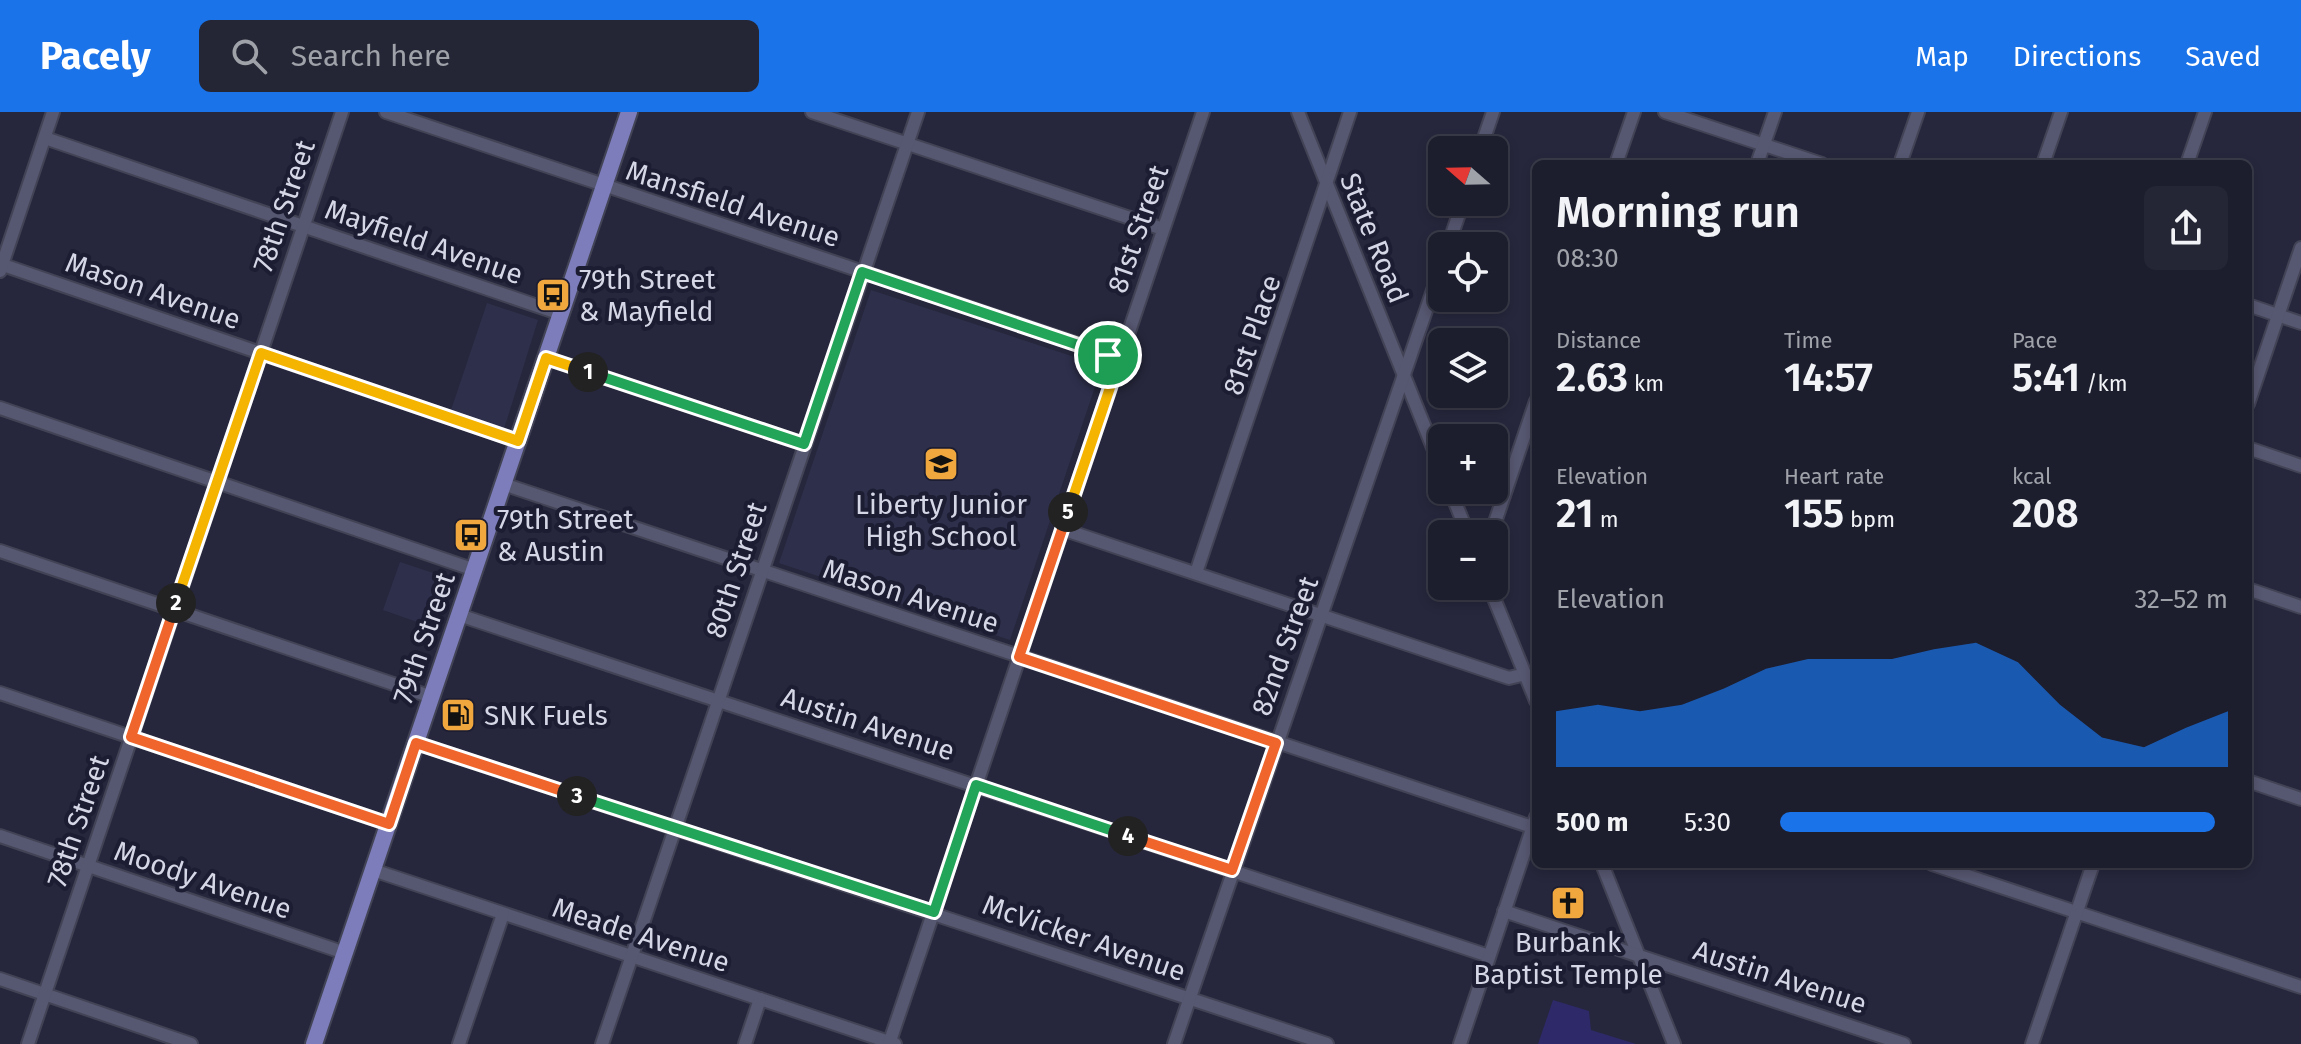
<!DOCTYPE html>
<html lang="en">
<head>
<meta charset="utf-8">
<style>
	:root { --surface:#1c1d2d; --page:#252635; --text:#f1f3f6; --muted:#a0a2aa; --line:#3a3b49; --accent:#1a73e8 }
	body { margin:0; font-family:"Fira Sans",sans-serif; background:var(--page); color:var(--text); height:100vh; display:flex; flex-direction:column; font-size:30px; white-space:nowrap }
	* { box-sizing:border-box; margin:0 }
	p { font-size:26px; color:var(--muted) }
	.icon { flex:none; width:44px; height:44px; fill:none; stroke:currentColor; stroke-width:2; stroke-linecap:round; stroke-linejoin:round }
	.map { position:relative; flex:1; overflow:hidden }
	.sheet { position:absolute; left:1532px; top:48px; width:720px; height:708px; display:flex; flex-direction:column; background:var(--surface); border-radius:12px; box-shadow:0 4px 12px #0003,0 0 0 2px var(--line) }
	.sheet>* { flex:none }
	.needle { width:52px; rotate:290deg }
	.fabs { position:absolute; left:1428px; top:24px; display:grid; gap:16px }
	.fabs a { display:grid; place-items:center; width:80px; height:80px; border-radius:12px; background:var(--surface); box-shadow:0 4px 12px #0003,0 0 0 2px var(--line); font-size:40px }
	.pin { position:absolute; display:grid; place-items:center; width:68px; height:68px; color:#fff; margin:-34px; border:4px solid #fff; border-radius:50%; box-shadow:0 2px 8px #0007 }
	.km { position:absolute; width:40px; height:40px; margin:-20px; border-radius:50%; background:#222; color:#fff; font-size:22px; line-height:40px; text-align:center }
	.round { display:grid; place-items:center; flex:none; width:84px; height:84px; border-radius:12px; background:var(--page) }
	.overview { display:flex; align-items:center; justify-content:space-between; height:136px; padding:0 24px }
	h1 { font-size:44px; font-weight:600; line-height:60px }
	.metrics { display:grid; grid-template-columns:repeat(3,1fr); gap:12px; height:136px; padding:8px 24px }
	.metrics div { display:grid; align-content:center }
	.metrics b { font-size:40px; font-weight:600 }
	.metrics small { font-size:22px; font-weight:400 }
	.metrics p { font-size:22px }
	.chart { height:224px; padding:16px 24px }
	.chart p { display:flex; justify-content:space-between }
	.chart svg { width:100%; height:144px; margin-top:8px; fill:var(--accent); opacity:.7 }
	ul { padding:0 24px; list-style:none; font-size:26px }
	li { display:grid; grid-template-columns:128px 96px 1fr; align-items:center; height:60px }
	li i { height:20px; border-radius:10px; background:var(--accent) }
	header { display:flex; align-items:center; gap:48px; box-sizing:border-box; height:112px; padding:0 40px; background:var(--accent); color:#fff }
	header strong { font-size:38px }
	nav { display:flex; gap:44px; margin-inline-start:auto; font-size:28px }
	.search { width:560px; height:72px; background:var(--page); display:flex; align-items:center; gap:20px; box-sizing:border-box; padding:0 28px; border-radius:12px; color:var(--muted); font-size:30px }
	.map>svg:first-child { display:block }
	.built { fill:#2e2f4b }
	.green { fill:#2e2968 }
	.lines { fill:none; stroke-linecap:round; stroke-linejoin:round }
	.minor-casing { stroke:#434356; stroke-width:16 }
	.major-casing { stroke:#434356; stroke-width:20 }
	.minor { stroke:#565770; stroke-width:12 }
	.major { stroke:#7c7dba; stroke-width:16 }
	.split-1-casing { stroke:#fff; stroke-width:16 }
	.split-2-casing { stroke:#fff; stroke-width:16 }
	.split-3-casing { stroke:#fff; stroke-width:16 }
	.split-4-casing { stroke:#fff; stroke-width:16 }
	.split-5-casing { stroke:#fff; stroke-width:16 }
	.split-6-casing { stroke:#fff; stroke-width:16 }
	.split-1 { stroke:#22a559; stroke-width:10 }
	.split-2 { stroke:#f5b400; stroke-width:10 }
	.split-3 { stroke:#f0652b; stroke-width:10 }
	.split-4 { stroke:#22a559; stroke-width:10 }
	.split-5 { stroke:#f0652b; stroke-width:10 }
	.split-6 { stroke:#f5b400; stroke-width:10 }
	.labels { text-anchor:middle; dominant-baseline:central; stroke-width:8; stroke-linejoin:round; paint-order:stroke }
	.street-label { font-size:28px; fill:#d6d7e6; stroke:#1c1d32 }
	.poi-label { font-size:28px; fill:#d6d7e6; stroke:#1c1d32; text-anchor:start }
</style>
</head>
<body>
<header>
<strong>Pacely</strong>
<div class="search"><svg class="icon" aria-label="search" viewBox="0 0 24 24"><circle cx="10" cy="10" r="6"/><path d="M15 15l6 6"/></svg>Search here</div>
<nav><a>Map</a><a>Directions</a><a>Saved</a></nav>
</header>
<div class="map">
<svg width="2301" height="932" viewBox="0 0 2301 932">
	<rect width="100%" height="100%" fill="#26273c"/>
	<g class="built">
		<path d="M 871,178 L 1102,254 L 1010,528 L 779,451 Z"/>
		<path d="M 487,191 L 538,208 L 504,317 L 451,298 Z"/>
		<path d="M 400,450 L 451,467 L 434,516 L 383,498 Z"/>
	</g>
	<path class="green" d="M 1553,888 L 1589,899 L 1591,918 L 1636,932 L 1538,932 Z"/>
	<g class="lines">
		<g class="minor-casing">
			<g id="minor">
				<path d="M 386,0 L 1120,246"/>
				<path d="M 812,0 L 1163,117"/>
				<path d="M 1298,0 L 1442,358"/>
				<path d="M 1665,0 L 1822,52"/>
				<path d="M 45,26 L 561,202"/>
				<path d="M 1480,38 L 1493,0"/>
				<path d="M 1616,52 L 1634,0"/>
				<path d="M 1757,52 L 1775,0"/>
				<path d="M 1900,52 L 1918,0"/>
				<path d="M 2043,52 L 2061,0"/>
				<path d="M 2187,52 L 2205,0"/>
				<path d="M 1448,134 L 1463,90"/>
				<path d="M 0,152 L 518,329"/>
				<path d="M 0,159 L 53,0"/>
				<path d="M 2248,193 L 2301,211"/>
				<path d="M 546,246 L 804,332"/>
				<path d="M 2248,292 L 2301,136"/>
				<path d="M 0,296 L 475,458"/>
				<path d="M 2248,336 L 2301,354"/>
				<path d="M 503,372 L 1532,715"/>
				<path d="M 1450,378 L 1468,422"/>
				<path d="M 1062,417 L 1509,566 L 1525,562"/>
				<path d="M 1491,422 L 1536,289"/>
				<path d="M 0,439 L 432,585"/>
				<path d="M 1196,461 L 1350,0"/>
				<path d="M 1489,474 L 1536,589"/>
				<path d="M 2248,477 L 2301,495"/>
				<path d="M 459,503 L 1489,844"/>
				<path d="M 0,581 L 389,712"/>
				<path d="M 416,631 L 1327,932"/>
				<path d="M 2248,669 L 2301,687"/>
				<path d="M 0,724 L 345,841"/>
				<path d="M 1602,752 L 1674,932"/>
				<path d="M 1932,752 L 2301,875"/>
				<path d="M 373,758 L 895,932"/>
				<path d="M 1504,799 L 1904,932"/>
				<path d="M 0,867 L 191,932"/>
				<path d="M 28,932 L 342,0"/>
				<path d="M 459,932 L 503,802"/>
				<path d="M 602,932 L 918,0"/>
				<path d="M 745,932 L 760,887"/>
				<path d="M 889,932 L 1203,0"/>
				<path d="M 1174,932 L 1442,152"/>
				<path d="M 1460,932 L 1536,705"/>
				<path d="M 2032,932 L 2093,752"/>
			</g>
		</g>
		<g class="major-casing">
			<path id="major" d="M 314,932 L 629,0"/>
		</g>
		<use href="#minor" class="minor"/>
		<use href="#major" class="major"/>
	</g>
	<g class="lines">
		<g class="split-1-casing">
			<path id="split-1" d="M 588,260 L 804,332 L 862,160 L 1108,243"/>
		</g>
		<g class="split-2-casing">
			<path id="split-2" d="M 176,491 L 261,241 L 518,329 L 546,246 L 588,260"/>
		</g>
		<g class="split-3-casing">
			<path id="split-3" d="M 176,491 L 131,625 L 389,712 L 416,631 L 577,684"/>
		</g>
		<g class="split-4-casing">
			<path id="split-4" d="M 577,684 L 934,800 L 976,673 L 1128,724"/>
		</g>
		<g class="split-5-casing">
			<path id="split-5" d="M 1068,400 L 1019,545 L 1276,631 L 1232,758 L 1128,724"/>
		</g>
		<g class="split-6-casing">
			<path id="split-6" d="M 1068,400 L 1120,246 L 1108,243"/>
		</g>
		<use href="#split-1" class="split-1"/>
		<use href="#split-2" class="split-2"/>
		<use href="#split-3" class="split-3"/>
		<use href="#split-4" class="split-4"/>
		<use href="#split-5" class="split-5"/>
		<use href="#split-6" class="split-6"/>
	</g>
	<defs>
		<g id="bus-square" transform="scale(1.8)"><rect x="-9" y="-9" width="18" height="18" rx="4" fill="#efa73e" stroke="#1c1d32"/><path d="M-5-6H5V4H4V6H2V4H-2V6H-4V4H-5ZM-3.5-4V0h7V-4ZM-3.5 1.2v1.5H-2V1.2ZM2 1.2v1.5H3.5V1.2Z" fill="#111"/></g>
		<g id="school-square" transform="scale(1.8)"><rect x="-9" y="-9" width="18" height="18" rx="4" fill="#efa73e" stroke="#1c1d32"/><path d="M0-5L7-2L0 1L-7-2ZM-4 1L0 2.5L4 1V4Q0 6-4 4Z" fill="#111"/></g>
		<g id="fuel-square" transform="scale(1.8)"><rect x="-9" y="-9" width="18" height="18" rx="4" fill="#efa73e" stroke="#1c1d32"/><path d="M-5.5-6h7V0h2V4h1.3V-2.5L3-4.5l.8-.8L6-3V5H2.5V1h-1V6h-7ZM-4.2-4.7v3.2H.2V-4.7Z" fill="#111"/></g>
		<g id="church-square" transform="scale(1.8)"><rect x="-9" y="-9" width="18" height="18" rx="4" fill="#efa73e" stroke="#1c1d32"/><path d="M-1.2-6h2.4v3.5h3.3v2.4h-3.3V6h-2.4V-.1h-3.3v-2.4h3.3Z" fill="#111"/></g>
	</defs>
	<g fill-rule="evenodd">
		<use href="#bus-square" x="553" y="183"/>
		<use href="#school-square" x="941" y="352"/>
		<use href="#bus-square" x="471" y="423"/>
		<use href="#fuel-square" x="458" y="603"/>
		<use href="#church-square" x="1568" y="791"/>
	</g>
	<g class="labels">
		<g class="street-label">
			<text transform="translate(733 92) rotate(18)">Mansfield Avenue</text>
			<text transform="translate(284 94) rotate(-71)">78th Street</text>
			<text transform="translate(1138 117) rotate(-71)">81st Street</text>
			<text transform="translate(1374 126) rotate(68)">State Road</text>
			<text transform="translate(424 130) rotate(19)">Mayfield Avenue</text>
			<text transform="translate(153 179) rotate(19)">Mason Avenue</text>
			<text transform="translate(1252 223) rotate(-71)">81st Place</text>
			<text transform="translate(736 458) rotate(-72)">80th Street</text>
			<text transform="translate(911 484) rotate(18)">Mason Avenue</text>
			<text transform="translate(424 526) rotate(-71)">79th Street</text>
			<text transform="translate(1285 534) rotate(-70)">82nd Street</text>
			<text transform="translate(868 612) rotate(18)">Austin Avenue</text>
			<text transform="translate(78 709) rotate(-71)">78th Street</text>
			<text transform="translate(203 768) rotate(19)">Moody Avenue</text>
			<text transform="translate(641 823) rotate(18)">Meade Avenue</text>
			<text transform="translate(1084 826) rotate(19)">McVicker Avenue</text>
			<text transform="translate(1780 865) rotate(18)">Austin Avenue</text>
		</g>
		<g class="poi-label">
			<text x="579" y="167">79th Street<tspan x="579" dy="32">&amp; Mayfield</tspan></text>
			<text x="941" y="392" text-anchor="middle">Liberty Junior<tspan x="941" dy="32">High School</tspan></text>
			<text x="497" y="407">79th Street<tspan x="497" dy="32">&amp; Austin</tspan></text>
			<text x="484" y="603">SNK Fuels</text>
			<text x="1568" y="830" text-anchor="middle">Burbank<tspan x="1568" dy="32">Baptist Temple</tspan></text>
		</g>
	</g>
</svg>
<div class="fabs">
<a><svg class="needle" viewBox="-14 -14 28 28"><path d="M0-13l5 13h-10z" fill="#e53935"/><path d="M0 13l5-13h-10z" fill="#a0a2aa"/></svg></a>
<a><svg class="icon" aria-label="locate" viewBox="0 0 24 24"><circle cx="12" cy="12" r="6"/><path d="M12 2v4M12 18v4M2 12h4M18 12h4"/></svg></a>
<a><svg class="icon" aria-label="layers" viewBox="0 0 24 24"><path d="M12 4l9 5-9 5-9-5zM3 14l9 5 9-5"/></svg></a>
<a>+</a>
<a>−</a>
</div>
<div class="pin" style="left:1108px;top:243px;background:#1e9e55"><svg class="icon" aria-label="arrive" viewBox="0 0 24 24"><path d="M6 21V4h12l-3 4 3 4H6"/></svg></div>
<b class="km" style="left:588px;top:260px">1</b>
<b class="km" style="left:176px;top:491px">2</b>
<b class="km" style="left:577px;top:684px">3</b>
<b class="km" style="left:1128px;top:724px">4</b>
<b class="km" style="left:1068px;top:400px">5</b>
<section class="sheet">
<div class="overview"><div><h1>Morning run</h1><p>08:30</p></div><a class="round"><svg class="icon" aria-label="share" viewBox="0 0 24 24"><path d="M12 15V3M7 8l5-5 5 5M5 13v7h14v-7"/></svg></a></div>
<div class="metrics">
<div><p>Distance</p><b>2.63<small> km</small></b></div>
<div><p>Time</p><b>14:57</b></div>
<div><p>Pace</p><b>5:41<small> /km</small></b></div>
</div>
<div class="metrics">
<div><p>Elevation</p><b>21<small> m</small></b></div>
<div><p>Heart rate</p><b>155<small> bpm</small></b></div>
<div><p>kcal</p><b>208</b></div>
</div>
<div class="chart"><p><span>Elevation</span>32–52 m</p>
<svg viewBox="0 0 160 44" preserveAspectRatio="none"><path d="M0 44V27L10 25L20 27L30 25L40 20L50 14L60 11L70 11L80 11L90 8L100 6L110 12L120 25L130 35L140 38L150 32L160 27V44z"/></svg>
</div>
<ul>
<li><b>500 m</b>5:30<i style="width:97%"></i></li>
</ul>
</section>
</div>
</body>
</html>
